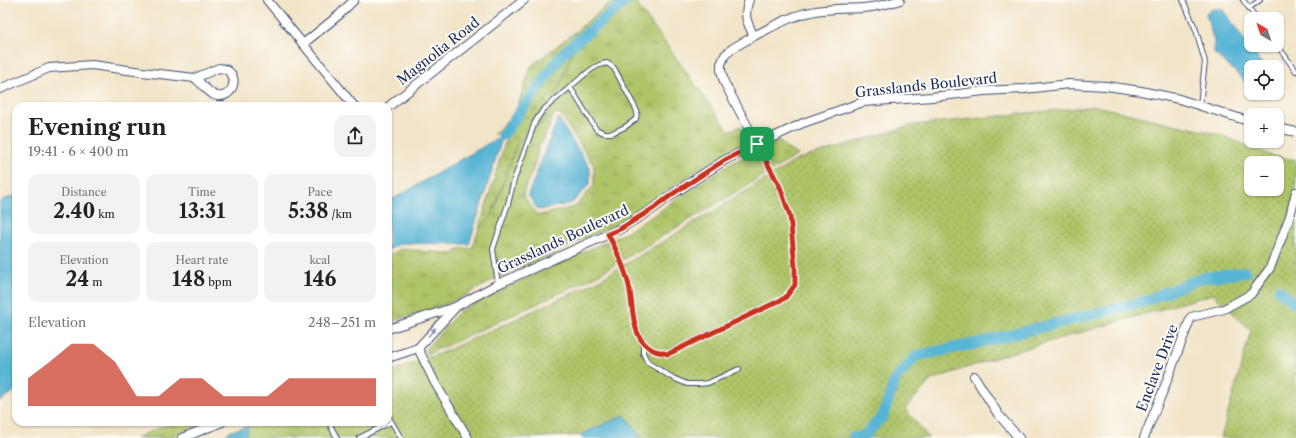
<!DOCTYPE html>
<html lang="en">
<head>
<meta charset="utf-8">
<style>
	:root { --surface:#fff; --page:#f2f2f2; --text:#222; --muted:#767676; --accent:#c8321e }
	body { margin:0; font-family:"Libre Caslon Text",serif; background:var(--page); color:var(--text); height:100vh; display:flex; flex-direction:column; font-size:15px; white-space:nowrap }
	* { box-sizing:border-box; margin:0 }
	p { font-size:13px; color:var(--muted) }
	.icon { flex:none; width:22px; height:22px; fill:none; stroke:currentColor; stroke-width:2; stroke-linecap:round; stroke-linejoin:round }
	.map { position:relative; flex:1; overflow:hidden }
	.side { position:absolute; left:12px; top:102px; width:380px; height:324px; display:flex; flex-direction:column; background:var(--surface); border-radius:12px; box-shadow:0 1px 3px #0004 }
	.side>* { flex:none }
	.needle { width:26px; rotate:321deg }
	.tools { position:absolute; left:1244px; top:12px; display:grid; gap:8px }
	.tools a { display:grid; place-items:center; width:40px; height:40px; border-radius:8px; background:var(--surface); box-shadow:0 1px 3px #0004; font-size:20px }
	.pin { position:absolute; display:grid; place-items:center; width:34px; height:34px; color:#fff; margin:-17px; border-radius:8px; box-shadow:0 2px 6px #0006 }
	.round { display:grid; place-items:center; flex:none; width:42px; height:42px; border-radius:12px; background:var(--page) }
	.headline { display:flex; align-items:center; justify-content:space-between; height:68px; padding:0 16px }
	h1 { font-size:22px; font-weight:800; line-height:30px }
	.figures { display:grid; grid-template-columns:repeat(3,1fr); gap:6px; height:68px; padding:4px 16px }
	.figures div { display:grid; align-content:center; border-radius:10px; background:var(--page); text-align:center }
	.figures b { font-size:20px; font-weight:800 }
	.figures small { font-size:11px; font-weight:400 }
	.figures p { font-size:11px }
	.chart { height:112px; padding:8px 16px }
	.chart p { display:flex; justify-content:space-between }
	.chart svg { width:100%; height:72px; margin-top:4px; fill:var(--accent); opacity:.7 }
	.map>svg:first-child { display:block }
	.grass { fill:url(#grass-dots); stroke:#647a63; fill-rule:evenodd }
	.wetland { fill:url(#wetland-marsh); stroke:#647a63 }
	.park { fill:url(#park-tufts); stroke:#647a63; fill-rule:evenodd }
	.water { fill:#56b4d4; stroke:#387299 }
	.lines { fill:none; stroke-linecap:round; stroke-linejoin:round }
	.canal { stroke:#56b4d4; stroke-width:11 }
	.lane-casing { stroke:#3b4a6e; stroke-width:6 }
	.street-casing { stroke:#3b4a6e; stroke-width:10 }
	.lane { stroke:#fff; stroke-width:4 }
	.street { stroke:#fff; stroke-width:8 }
	.oneway { fill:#8d97ae }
	.route-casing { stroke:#fff; stroke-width:8 }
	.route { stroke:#c8321e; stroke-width:5 }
	.labels { text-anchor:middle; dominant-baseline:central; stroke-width:4; stroke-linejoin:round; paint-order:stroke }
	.street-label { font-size:14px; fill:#1b2f5e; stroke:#fdfcf7 }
</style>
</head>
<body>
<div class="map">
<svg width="1296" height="438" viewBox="0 0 1296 438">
	<defs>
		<pattern id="grass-dots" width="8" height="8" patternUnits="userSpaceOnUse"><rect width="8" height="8" fill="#aec468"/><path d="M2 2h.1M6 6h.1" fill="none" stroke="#8da059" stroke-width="1.8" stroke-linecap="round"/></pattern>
		<pattern id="wetland-marsh" width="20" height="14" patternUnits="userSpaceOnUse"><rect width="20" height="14" fill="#aec468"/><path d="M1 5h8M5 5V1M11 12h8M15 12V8" fill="none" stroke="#8da059"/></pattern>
		<pattern id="park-tufts" width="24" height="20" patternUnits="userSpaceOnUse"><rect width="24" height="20" fill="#aec468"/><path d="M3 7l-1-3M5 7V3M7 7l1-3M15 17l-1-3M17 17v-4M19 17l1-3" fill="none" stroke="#8da059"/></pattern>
	</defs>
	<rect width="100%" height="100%" fill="#fdfcf7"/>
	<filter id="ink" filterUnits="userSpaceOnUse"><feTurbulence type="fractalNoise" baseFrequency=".025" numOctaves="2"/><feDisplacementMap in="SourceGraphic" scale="8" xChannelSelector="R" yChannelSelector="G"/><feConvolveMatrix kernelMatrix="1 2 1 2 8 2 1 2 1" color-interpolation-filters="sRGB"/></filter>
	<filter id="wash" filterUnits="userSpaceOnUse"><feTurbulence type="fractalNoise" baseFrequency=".012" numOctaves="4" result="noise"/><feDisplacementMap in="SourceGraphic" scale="16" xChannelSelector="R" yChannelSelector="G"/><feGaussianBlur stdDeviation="0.9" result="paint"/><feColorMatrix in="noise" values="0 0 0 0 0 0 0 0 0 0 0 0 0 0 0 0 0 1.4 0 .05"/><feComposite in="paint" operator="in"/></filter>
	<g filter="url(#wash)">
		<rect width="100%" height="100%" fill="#f2e4c8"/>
		<path class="grass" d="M 1096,106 L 1221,135 L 1270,155 L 1296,160 L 1296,438 L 1221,438 L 1251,330 L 1213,294 L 1007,354 L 931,380 L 905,409 L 929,438 L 641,438 L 625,415 L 580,435 L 530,438 L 245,438 L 248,426 L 258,422 L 388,422 L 388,373 L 446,351 L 596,282 L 799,159 L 913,125 ZM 1251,163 L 1277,163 L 1277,189 L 1251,189 Z"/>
		<path class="wetland" d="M 575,32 L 572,53 L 548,118 L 517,143 L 492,216 L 479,229 L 507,136 L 505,132 L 503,130 L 493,135 L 516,111 L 531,66 Z"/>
		<g class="park">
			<path d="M 613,0 L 634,0 L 729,131 L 741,126 L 749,141 L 722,155 L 670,188 L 651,203 L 617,224 L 495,279 L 456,300 L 454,299 L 452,302 L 388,323 L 388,256 L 401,249 L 453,254 L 459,249 L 472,248 L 479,229 L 492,216 L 517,143 L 548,118 L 572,53 L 575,32 ZM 556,113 L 561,115 L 594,166 L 594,186 L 575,207 L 540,215 L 537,215 L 524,197 L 523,193 L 536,161 L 538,147 L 545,137 L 554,114 Z"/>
			<path d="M 779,140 L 787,149 L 798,155 L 594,277 L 444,347 L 426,354 L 425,350 L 459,312 L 501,290 L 623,234 L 658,213 L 677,198 L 728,165 Z"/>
			<path d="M 181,422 L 206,422 L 167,438 L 136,438 L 161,427 Z"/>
		</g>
		<g class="water">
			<path d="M 1213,9 L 1222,9 L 1264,67 L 1251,67 L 1251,83 L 1247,84 L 1242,78 L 1214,53 L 1214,41 L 1206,14 Z"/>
			<path d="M 558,118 L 590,168 L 590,184 L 572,203 L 538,210 L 528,195 Z"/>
			<path d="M 503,135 L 469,244 L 401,243 L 388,250 L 388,202 Z"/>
			<path d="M 16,195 L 16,390 L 0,401 L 0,201 Z"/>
			<path d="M 625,415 L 641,438 L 583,438 L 580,435 Z"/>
			<path d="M 248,426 L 245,438 L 227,438 L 228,432 Z"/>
		</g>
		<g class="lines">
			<g class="canal">
				<path d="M 503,135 L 565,51 L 627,0"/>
				<path d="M 1279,290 L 1296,305"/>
				<path d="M 853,438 L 864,436 L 883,416 L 895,380 L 916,356 L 978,343 L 1142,302 L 1201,278 L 1246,272"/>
			</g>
		</g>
	</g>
	<g filter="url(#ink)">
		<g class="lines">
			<g class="lane-casing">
				<g id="lane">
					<path d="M 1183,0 L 1196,30 L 1205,62 L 1200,105"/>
					<path d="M 1243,0 L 1257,19"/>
					<path d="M 1249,8 L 1260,0"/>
					<path d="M 1277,45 L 1296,71"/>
					<path d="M 608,234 C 617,251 625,268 629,286 C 634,308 630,341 655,351 C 659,352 664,353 667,354 L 785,298 L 795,285 L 795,267 L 790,216 L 780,187 L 757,144"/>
					<path d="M 498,284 L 493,249 L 508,204 L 514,180 L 535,122 L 543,110 L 583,76 L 592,69 L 599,65 L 607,63 L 614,68 L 637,111 L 636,119 L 625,127 L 612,133 L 604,133 L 596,129 L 570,87"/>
					<path d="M 643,343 L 643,353 L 648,363 L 673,378 L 687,384 L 699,384 L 708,383 L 739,369"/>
					<path d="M 388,416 L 401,438"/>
					<path d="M 331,422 L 329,423 L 337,438"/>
					<path d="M 359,438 L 391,422"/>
				</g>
			</g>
			<g class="street-casing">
				<g id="street">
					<path d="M 267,0 L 354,106"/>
					<path d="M 749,0 C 743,15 747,23 754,36 C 772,27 790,16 811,12 C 828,8 846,9 863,8 C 876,7 888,4 900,0"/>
					<path d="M 754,36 L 733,48 L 725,55 L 721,64 L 721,70 L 724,82 L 757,144"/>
					<path d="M 303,44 L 339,15 L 354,0"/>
					<path d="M 219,68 C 244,70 233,103 214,95 C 207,91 201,83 195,78 Z"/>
					<path d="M 0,89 L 49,68 L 92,65 L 142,72 L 195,78"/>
					<path d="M 388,107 L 524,0"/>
					<path d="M 1277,128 L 1296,132"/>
					<path d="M 388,329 L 455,307 L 498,284 L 620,229 L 654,208 L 674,193 L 725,160 L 803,123 L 863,102 L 932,97 L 984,91 L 1025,89 L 1069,84 L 1106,86 L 1141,91 L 1179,99 L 1251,122"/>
					<path d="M 418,348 L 435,383 L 468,438"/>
					<path d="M 388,358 L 418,348 L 455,308"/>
					<path d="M 974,376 L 998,414 L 1019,438"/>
					<path d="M 182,438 L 222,422"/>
					<path d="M 1144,438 L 1163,391 L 1191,317 L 1224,309 L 1251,294 L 1270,268 L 1290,216 L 1296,192"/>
				</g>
			</g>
			<use href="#lane" class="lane"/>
			<use href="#street" class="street"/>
		</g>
		<defs><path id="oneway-solid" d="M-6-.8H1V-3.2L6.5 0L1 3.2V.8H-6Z"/></defs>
		<use class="oneway" href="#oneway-solid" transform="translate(432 332) rotate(-48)"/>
	</g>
	<g class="lines" filter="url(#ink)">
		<g class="route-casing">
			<path id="route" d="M 757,144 L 780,187 L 790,216 L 795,267 L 795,285 L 785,298 L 668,354 C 664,353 659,352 655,351 C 630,341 634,308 629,286 C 625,268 617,251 608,234 L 620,229 L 654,208 L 674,193 L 725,160 Z"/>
		</g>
		<use href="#route" class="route"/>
	</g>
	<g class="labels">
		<g class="street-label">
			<text transform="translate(438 51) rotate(-38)">Magnolia Road</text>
			<text transform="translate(926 85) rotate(-6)">Grasslands Boulevard</text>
			<text transform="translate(563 239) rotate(-25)">Grasslands Boulevard</text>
			<text transform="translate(1157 368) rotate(-69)">Enclave Drive</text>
		</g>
	</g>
</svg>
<div class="tools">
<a><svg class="needle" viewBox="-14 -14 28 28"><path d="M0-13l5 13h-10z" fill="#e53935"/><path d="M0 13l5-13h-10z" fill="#767676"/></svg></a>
<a><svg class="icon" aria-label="locate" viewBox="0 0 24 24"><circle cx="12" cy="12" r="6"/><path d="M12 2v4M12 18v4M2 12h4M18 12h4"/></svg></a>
<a>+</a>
<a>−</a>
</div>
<div class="pin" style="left:757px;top:144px;background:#1e9e55"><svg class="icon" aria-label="arrive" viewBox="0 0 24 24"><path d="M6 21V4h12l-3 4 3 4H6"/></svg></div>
<section class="side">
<div class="headline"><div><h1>Evening run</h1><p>19:41 · 6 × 400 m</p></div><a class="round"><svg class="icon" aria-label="share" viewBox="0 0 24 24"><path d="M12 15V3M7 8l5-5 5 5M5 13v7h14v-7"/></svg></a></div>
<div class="figures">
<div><p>Distance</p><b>2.40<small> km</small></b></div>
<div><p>Time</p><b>13:31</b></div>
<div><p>Pace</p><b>5:38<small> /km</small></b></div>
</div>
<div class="figures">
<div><p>Elevation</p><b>24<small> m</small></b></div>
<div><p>Heart rate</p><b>148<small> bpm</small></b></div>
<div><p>kcal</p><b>146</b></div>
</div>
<div class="chart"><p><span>Elevation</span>248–251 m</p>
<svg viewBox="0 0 160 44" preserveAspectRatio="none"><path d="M0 44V27L10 17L20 6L30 6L40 17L50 38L60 38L70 27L80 27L90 38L100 38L110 38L120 27L130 27L140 27L150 27L160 27V44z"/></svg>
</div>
</section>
</div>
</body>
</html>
